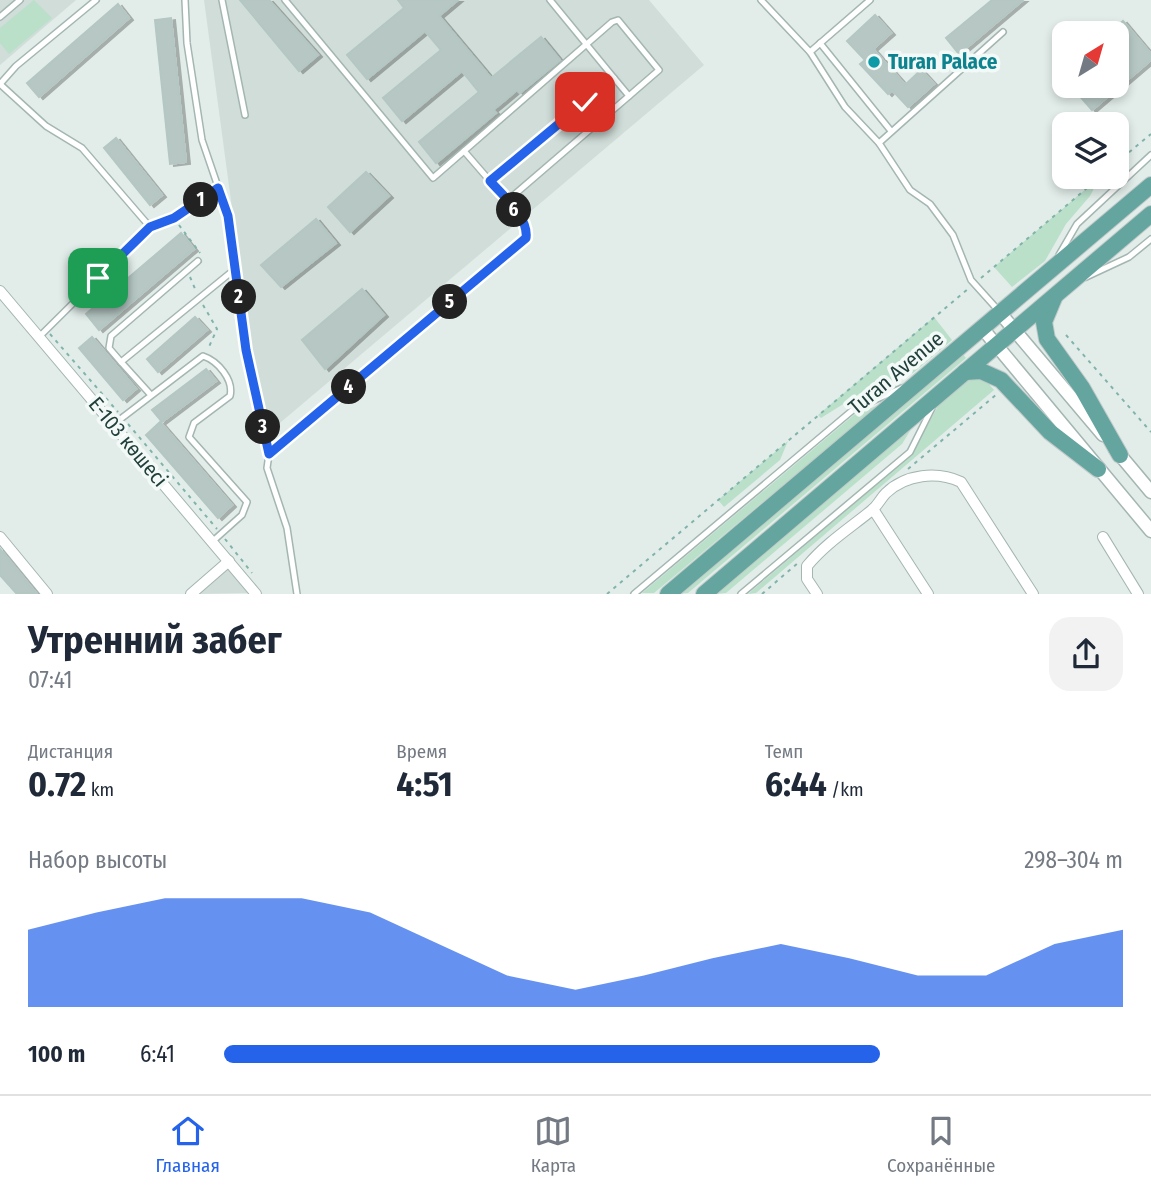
<!DOCTYPE html>
<html lang="ru">
<head>
<meta charset="utf-8">
<style>
	:root { --surface:#fff; --page:#f2f2f3; --text:#1f2937; --muted:#747a83; --line:#e0e1e3; --accent:#2563eb }
	body { margin:0; font-family:"Fira Sans Condensed",sans-serif; background:var(--page); color:var(--text); height:100vh; display:flex; flex-direction:column; font-size:26px; white-space:nowrap }
	* { box-sizing:border-box; margin:0 }
	p { font-size:23px; color:var(--muted) }
	.icon { flex:none; width:38px; height:38px; fill:none; stroke:currentColor; stroke-width:2; stroke-linecap:round; stroke-linejoin:round }
	.map { position:relative; height:594px; overflow:hidden }
	.details { display:flex; flex-direction:column; background:var(--surface); flex:1 }
	.details>* { flex:none }
	.needle { width:46px; rotate:37deg }
	.fabs { position:absolute; left:1052px; top:21px; display:grid; gap:14px }
	.fabs a { display:grid; place-items:center; width:77px; height:77px; border-radius:14px; background:var(--surface); box-shadow:0 4px 10px #0003; font-size:35px }
	.pin { position:absolute; display:grid; place-items:center; width:60px; height:60px; color:#fff; margin:-30px; border-radius:14px; box-shadow:0 4px 10px #0006 }
	.km { position:absolute; width:35px; height:35px; margin:-18px; border-radius:50%; background:#222; color:#fff; font-size:19px; line-height:35px; text-align:center }
	.round { display:grid; place-items:center; flex:none; width:74px; height:74px; border-radius:21px; background:var(--page) }
	.head { display:flex; align-items:center; justify-content:space-between; height:119px; padding:0 28px }
	h1 { font-size:38px; font-weight:700; line-height:52px }
	.metrics { display:grid; grid-template-columns:repeat(3,1fr); gap:10px; height:119px; padding:7px 28px }
	.metrics div { display:grid; align-content:center }
	.metrics b { font-size:35px; font-weight:700 }
	.metrics small { font-size:19px; font-weight:400 }
	.metrics p { font-size:19px }
	.chart { height:196px; padding:14px 28px }
	.chart p { display:flex; justify-content:space-between }
	.chart svg { width:100%; height:126px; margin-top:7px; fill:var(--accent); opacity:.7 }
	ul { padding:0 28px; list-style:none; font-size:23px }
	li { display:grid; grid-template-columns:112px 84px 1fr; align-items:center; height:52px }
	li i { height:18px; border-radius:9px; background:var(--accent) }
	.tabs { display:flex; justify-content:space-around; align-items:center; height:98px; border-top:2px solid var(--line); background:var(--surface); font-size:19px; color:var(--muted) }
	.tabs a { display:grid; justify-items:center; gap:4px }
	.tabs .selected { color:var(--accent) }
	.map>svg:first-child { display:block }
	.built { fill:#d0ddd9 }
	.green { fill:#bae0ca }
	.building { fill:#b7c8c4; stroke:#b4c7c2; stroke-width:2; filter:url(#shadow) }
	.lines { fill:none; stroke-linecap:round; stroke-linejoin:round }
	.service-casing { stroke:#a4b6b2; stroke-width:8 }
	.minor-casing { stroke:#a4b6b2; stroke-width:12 }
	.tertiary-casing { stroke:#a4b6b2; stroke-width:15 }
	.primary-casing { stroke:#c1cac8; stroke-width:18 }
	.path { stroke:#81b3ab; stroke-width:2; stroke-dasharray:3.5 5; stroke-linecap:butt }
	.service { stroke:#fff; stroke-width:5 }
	.minor { stroke:#fff; stroke-width:10 }
	.tertiary { stroke:#fff; stroke-width:12 }
	.primary { stroke:#64a59f; stroke-width:16 }
	.route-casing { stroke:#fff; stroke-width:14 }
	.route { stroke:#2563eb; stroke-width:9 }
	.culture-dot { fill:#0f9aa8; stroke:#f3f9f7; stroke-width:2.5 }
	.labels { text-anchor:middle; dominant-baseline:central; stroke-width:7; stroke-linejoin:round; paint-order:stroke }
	.culture-label { font-size:21px; font-weight:bold; fill:#0d838f; stroke:#f3f9f7; text-anchor:start }
	.street-label { font-size:21px; fill:#21403c; stroke:#f3f9f7 }
</style>
</head>
<body>
<div class="map">
<svg width="1151" height="594" viewBox="0 0 1151 594">
	<defs>
		<filter id="shadow"><feDropShadow dx="4" dy="2" stdDeviation="0" flood-color="#0004"/></filter>
	</defs>
	<rect width="100%" height="100%" fill="#e2edea"/>
	<g class="built">
		<path d="M 0,0 L 76,0 L 0,65 Z"/>
		<path d="M 204,0 L 649,0 L 704,65 L 268,433 L 250,342 Z"/>
		<path d="M 227,568 L 248,593 L 197,594 Z"/>
	</g>
	<g class="green">
		<path d="M 34,0 L 52,18 L 9,54 L 0,43 L 0,28 Z"/>
		<path d="M 1100,177 L 1090,196 L 1066,224 L 1045,261 L 1012,287 L 994,267 Z"/>
		<path d="M 934,317 L 952,340 L 913,373 L 872,386 L 821,418 L 818,415 Z"/>
		<path d="M 962,353 L 966,358 L 688,593 L 678,594 Z"/>
		<path d="M 983,377 L 994,390 L 756,593 L 748,594 L 910,456 L 938,406 L 958,387 L 970,378 Z"/>
		<path d="M 879,405 L 654,593 L 642,593 L 855,414 Z"/>
		<path d="M 915,423 L 902,444 L 726,593 L 715,594 Z"/>
		<path d="M 788,441 L 780,460 L 724,507 L 718,500 Z"/>
	</g>
	<g class="building">
		<path d="M 240,0 L 269,0 L 318,55 L 299,71 Z"/>
		<path d="M 398,0 L 458,0 L 439,16 L 491,78 L 541,37 L 560,60 L 520,93 L 517,90 L 493,110 L 496,113 L 436,163 L 419,142 L 479,92 L 462,71 L 402,121 L 383,98 L 441,50 L 425,31 L 367,79 L 347,55 L 404,8 Z"/>
		<path d="M 992,0 L 1023,0 L 959,54 L 946,38 Z"/>
		<path d="M 118,4 L 129,18 L 39,97 L 27,83 Z"/>
		<path d="M 875,15 L 891,33 L 873,49 L 905,85 L 921,70 L 934,84 L 908,107 L 892,90 L 888,94 L 860,64 L 865,60 L 847,41 Z"/>
		<path d="M 171,18 L 186,162 L 170,164 L 155,20 Z"/>
		<path d="M 1123,21 L 1151,54 L 1151,60 L 1092,110 L 1071,86 L 1116,86 L 1116,33 L 1109,33 Z"/>
		<path d="M 116,138 L 162,195 L 150,205 L 104,148 Z"/>
		<path d="M 366,172 L 389,196 L 350,232 L 328,207 Z"/>
		<path d="M 316,219 L 336,243 L 281,287 L 261,265 Z"/>
		<path d="M 181,233 L 194,249 L 99,330 L 86,314 Z"/>
		<path d="M 362,289 L 384,315 L 325,369 L 302,340 Z"/>
		<path d="M 195,317 L 207,330 L 158,372 L 147,359 Z"/>
		<path d="M 92,337 L 136,389 L 123,400 L 79,348 Z"/>
		<path d="M 206,369 L 216,381 L 162,422 L 152,410 Z"/>
		<path d="M 160,422 L 232,505 L 218,518 L 146,435 Z"/>
		<path d="M 0,549 L 36,593 L 16,593 L 0,575 Z"/>
	</g>
	<g class="lines">
		<g class="service-casing">
			<g id="service">
				<path d="M 185,0 L 187,43 L 202,140 L 228,216 L 246,350 L 269,454"/>
				<path d="M 222,0 L 245,115"/>
				<path d="M 285,0 L 433,178 L 464,151 L 490,181"/>
				<path d="M 761,0 L 810,52 L 845,107 L 879,143 L 910,190 L 930,204 L 953,235 L 971,280 L 998,310"/>
				<path d="M 0,17 L 20,0"/>
				<path d="M 820,43 L 891,131"/>
				<path d="M 810,52 L 870,0"/>
				<path d="M 0,84 L 46,126 L 82,148 L 150,227 L 174,218 L 218,188"/>
				<path d="M 0,84 L 16,66 L 96,0"/>
				<path d="M 879,143 L 1003,32"/>
				<path d="M 464,151 L 612,22 L 618,20 L 659,70 L 629,96"/>
				<path d="M 507,201 L 629,96 L 614,78"/>
				<path d="M 1059,255 L 1077,224 L 1151,155"/>
				<path d="M 1086,277 L 1129,257 L 1151,239"/>
				<path d="M 39,337 L 150,227"/>
				<path d="M 121,362 L 109,348 L 111,336 L 198,261"/>
				<path d="M 150,394 L 121,362 L 235,269"/>
				<path d="M 114,424 L 203,356 C 218,361 234,380 230,396 L 194,423 L 189,437 L 247,502 L 242,515 L 213,541"/>
				<path d="M 297,594 L 287,528 L 267,468 L 269,454 L 526,238 C 529,217 503,196 490,181 L 614,78 L 550,0"/>
				<path d="M 634,594 L 854,409 L 902,388"/>
				<path d="M 741,594 L 910,452 L 932,408"/>
			</g>
		</g>
		<g class="minor-casing">
			<g id="minor">
				<path d="M 0,291 L 256,594"/>
				<path d="M 873,509 L 928,594"/>
				<path d="M 0,537 L 47,594"/>
				<path d="M 1103,537 L 1138,594"/>
				<path d="M 191,594 L 229,561"/>
				<path d="M 817,594 L 807,579 L 807,566 C 826,543 850,528 872,510 C 878,505 881,498 886,493 C 906,474 937,471 961,482 L 1033,594"/>
			</g>
		</g>
		<g class="tertiary-casing">
			<g id="tertiary">
				<path d="M 1000,313 L 1103,435"/>
				<path d="M 982,328 L 1151,531"/>
				<path d="M 1115,449 L 1151,492"/>
			</g>
		</g>
		<g class="primary-casing">
			<g id="primary">
				<path d="M 1054,298 L 1044,322 L 1047,339 L 1082,388 L 1120,455"/>
				<path d="M 965,372 L 981,371 L 1001,380 L 1050,432 L 1098,469"/>
				<path d="M 668,594 L 1151,185"/>
				<path d="M 704,594 L 1151,214"/>
			</g>
		</g>
		<g class="path">
			<path d="M 1116,163 L 1151,134"/>
			<path d="M 179,225 L 200,253"/>
			<path d="M 190,277 L 196,291"/>
			<path d="M 981,278 L 1100,177"/>
			<path d="M 203,305 L 217,329 L 208,349"/>
			<path d="M 50,334 L 118,412"/>
			<path d="M 1066,335 L 1151,432"/>
			<path d="M 128,424 L 217,529"/>
			<path d="M 908,469 L 997,394"/>
			<path d="M 225,539 L 252,573"/>
			<path d="M 607,594 L 969,288"/>
			<path d="M 762,594 L 799,562"/>
		</g>
		<use href="#service" class="service"/>
		<use href="#minor" class="minor"/>
		<use href="#tertiary" class="tertiary"/>
		<use href="#primary" class="primary"/>
	</g>
	<g class="lines">
		<g class="route-casing">
			<path id="route" d="M 98,278 L 150,227 L 174,218 L 218,188 L 228,216 L 246,350 L 269,454 L 526,238 C 529,217 503,196 490,181 L 585,102"/>
		</g>
		<use href="#route" class="route"/>
	</g>
	<circle class="culture-dot" cx="874" cy="62" r="7"/>
	<g class="labels">
		<g class="culture-label">
			<text x="888" y="62">Turan Palace</text>
		</g>
		<g class="street-label">
			<text transform="translate(896 373) rotate(-40)">Turan Avenue</text>
			<text transform="translate(128 442) rotate(50)">Е-103 көшесі</text>
		</g>
	</g>
</svg>
<div class="fabs">
<a><svg class="needle" viewBox="-14 -14 28 28"><path d="M0-13l5 13h-10z" fill="#e53935"/><path d="M0 13l5-13h-10z" fill="#747a83"/></svg></a>
<a><svg class="icon" aria-label="layers" viewBox="0 0 24 24"><path d="M12 4l9 5-9 5-9-5zM3 14l9 5 9-5"/></svg></a>
</div>
<div class="pin" style="left:98px;top:278px;background:#1e9e55"><svg class="icon" aria-label="arrive" viewBox="0 0 24 24"><path d="M6 21V4h12l-3 4 3 4H6"/></svg></div>
<div class="pin" style="left:585px;top:102px;background:#d93025"><svg class="icon" aria-label="check" viewBox="0 0 24 24"><path d="M5 12l5 5 9-10"/></svg></div>
<b class="km" style="left:201px;top:200px">1</b>
<b class="km" style="left:239px;top:297px">2</b>
<b class="km" style="left:263px;top:427px">3</b>
<b class="km" style="left:349px;top:387px">4</b>
<b class="km" style="left:450px;top:302px">5</b>
<b class="km" style="left:514px;top:210px">6</b>
</div>
<section class="details">
<div class="head"><div><h1>Утренний забег</h1><p>07:41</p></div><a class="round"><svg class="icon" aria-label="share" viewBox="0 0 24 24"><path d="M12 15V3M7 8l5-5 5 5M5 13v7h14v-7"/></svg></a></div>
<div class="metrics">
<div><p>Дистанция</p><b>0.72<small> km</small></b></div>
<div><p>Время</p><b>4:51</b></div>
<div><p>Темп</p><b>6:44<small> /km</small></b></div>
</div>
<div class="chart"><p><span>Набор высоты</span>298–304 m</p>
<svg viewBox="0 0 160 44" preserveAspectRatio="none"><path d="M0 44V17L10 11L20 6L30 6L40 6L50 11L60 22L70 33L80 38L90 33L100 27L110 22L120 27L130 33L140 33L150 22L160 17V44z"/></svg>
</div>
<ul>
<li><b>100 m</b>6:41<i style="width:73%"></i></li>
</ul>
</section>
<nav class="tabs">
<a class="selected"><svg class="icon" aria-label="home" viewBox="0 0 24 24"><path d="M3 11l9-7 9 7M6 9v11h12V9"/></svg>Главная</a>
<a><svg class="icon" aria-label="map" viewBox="0 0 24 24"><path d="M3 6l6-2 6 2 6-2v14l-6 2-6-2-6 2zM9 4v14M15 6v14"/></svg>Карта</a>
<a><svg class="icon" aria-label="saved" viewBox="0 0 24 24"><path d="M7 4h10v16l-5-4-5 4z"/></svg>Сохранённые</a>
</nav>
</body>
</html>
